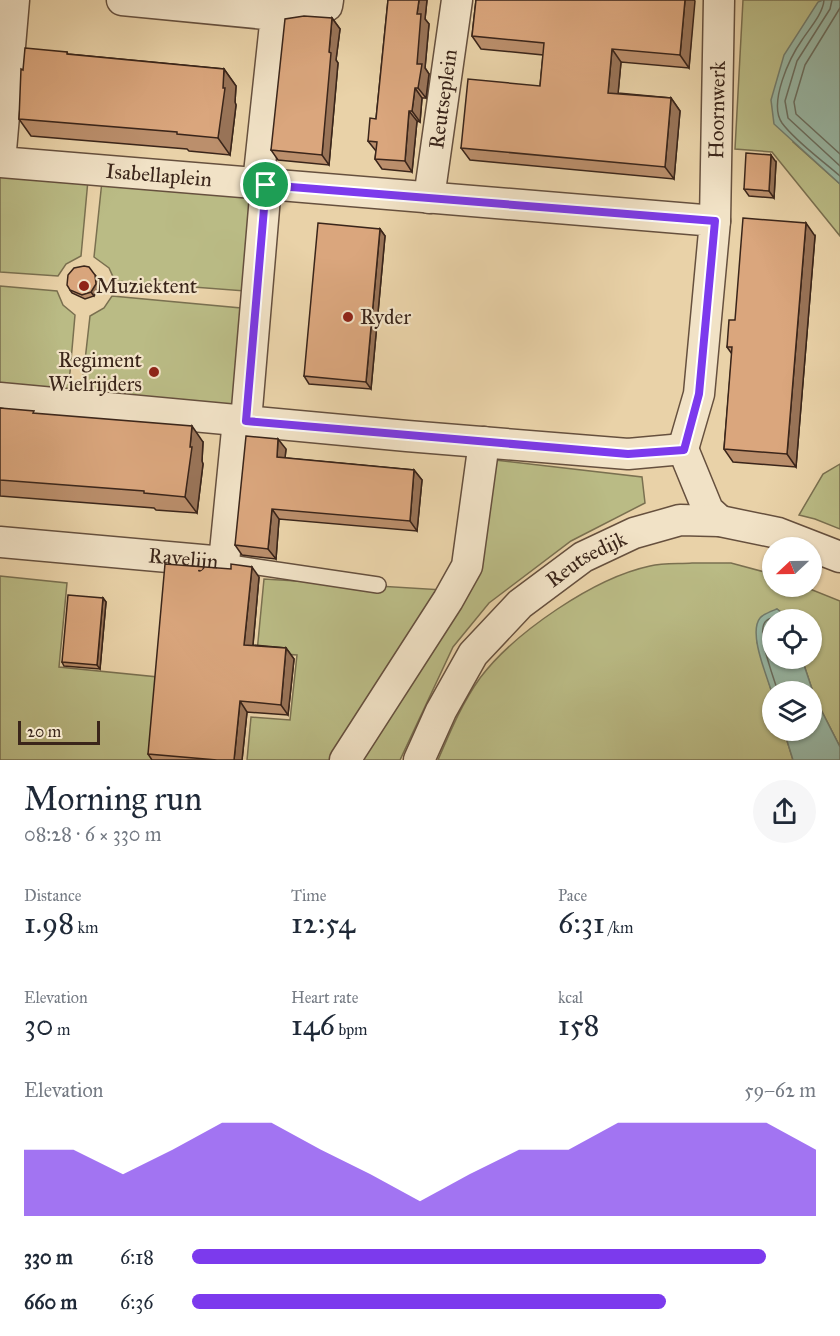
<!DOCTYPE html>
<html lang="en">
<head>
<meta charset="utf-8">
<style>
	:root { --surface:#fff; --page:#f6f6f7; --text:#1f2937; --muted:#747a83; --accent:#7c3aed }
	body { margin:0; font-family:"IM FELL Great Primer",serif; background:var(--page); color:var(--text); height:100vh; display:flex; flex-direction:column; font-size:22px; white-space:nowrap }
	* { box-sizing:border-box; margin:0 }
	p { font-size:20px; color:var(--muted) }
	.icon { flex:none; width:33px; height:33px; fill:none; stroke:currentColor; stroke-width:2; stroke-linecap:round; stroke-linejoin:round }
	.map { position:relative; height:760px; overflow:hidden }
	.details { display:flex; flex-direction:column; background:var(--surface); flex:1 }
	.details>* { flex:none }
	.needle { width:39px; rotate:248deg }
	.controls { position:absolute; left:762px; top:537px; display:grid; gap:12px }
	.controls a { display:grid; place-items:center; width:60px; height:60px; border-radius:50%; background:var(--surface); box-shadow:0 2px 4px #0004; font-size:30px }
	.scale { position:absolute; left:18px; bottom:15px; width:82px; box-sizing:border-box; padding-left:6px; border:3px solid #3a251a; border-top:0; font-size:16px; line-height:21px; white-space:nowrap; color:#3a251a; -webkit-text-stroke:4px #f1e2c6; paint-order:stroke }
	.pin { position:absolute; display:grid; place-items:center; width:51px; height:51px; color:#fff; margin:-26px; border:3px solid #fff; border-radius:50%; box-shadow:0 2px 6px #0007 }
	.round { display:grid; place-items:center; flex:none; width:63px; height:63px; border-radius:32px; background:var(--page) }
	.headline { display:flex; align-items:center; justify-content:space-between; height:102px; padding:0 24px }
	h1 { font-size:33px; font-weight:600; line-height:45px }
	.metrics { display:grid; grid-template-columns:repeat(3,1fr); gap:9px; height:102px; padding:6px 24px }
	.metrics div { display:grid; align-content:center }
	.metrics b { font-size:30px; font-weight:600 }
	.metrics small { font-size:16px; font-weight:400 }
	.metrics p { font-size:16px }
	.chart { height:168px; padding:12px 24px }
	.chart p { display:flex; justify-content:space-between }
	.chart svg { width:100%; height:108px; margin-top:6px; fill:var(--accent); opacity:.7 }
	ul { padding:0 24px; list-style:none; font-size:20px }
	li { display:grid; grid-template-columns:96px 72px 1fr; align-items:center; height:45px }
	li i { height:15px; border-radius:8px; background:var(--accent) }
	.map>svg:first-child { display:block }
	.green { fill:#babb85; stroke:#7a7050; stroke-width:1.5 }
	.water { fill:#98b8a6; stroke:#727d6e; stroke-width:1.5 }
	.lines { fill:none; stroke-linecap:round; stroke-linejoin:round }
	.shore { stroke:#696e60; stroke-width:1.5 }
	.service-casing { stroke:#66503e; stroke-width:18 }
	.minor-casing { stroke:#66503e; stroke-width:33 }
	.service { stroke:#f1e2c6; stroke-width:15 }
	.minor { stroke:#f1e2c6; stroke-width:30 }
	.wall { fill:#bb8f6c; stroke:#3a251a; stroke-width:1.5 }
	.shaded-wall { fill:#997458; stroke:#3a251a; stroke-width:1.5 }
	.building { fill:#daa67d; stroke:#3a251a; stroke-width:1.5 }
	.route-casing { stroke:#fff; stroke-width:12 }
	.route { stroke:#7c3aed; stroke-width:8 }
	.poi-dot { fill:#8f2418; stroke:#f1e2c6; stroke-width:2 }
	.labels { text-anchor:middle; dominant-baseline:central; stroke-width:4.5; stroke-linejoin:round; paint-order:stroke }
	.street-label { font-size:21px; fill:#3a251a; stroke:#f1e2c6 }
	.poi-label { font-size:21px; fill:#3a251a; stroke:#f1e2c6; text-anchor:start }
</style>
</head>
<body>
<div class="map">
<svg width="840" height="760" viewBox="0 0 840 760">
	<rect width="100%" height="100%" fill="#e9d2a8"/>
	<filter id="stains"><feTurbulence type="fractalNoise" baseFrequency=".00333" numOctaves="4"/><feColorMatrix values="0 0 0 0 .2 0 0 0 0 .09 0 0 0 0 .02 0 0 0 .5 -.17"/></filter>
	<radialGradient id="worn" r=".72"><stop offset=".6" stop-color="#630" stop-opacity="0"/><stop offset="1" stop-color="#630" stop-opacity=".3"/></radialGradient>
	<g class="green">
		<path d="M 743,0 L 823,0 L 818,3 L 806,22 L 793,142 L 840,184 L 840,236 L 772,152 L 735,149 Z"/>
		<path d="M 0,172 L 88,180 L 81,256 L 66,264 L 58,276 L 0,272 Z"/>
		<path d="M 102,181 L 254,196 L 245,291 L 115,281 L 109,268 L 94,257 Z"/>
		<path d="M 0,286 L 57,291 L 63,305 L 75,315 L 68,395 L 0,388 Z"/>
		<path d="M 112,296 L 241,308 L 239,407 L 81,396 L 90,316 L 104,308 Z"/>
		<path d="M 486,459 L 642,477 L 645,503 L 571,541 L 489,603 L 453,647 L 400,760 L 247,760 L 251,717 L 290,720 L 297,655 L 257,652 L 264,579 L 443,590 Z"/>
		<path d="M 840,464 L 840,529 L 815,519 L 799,515 L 823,474 Z"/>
		<path d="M 692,563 L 731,563 L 772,574 L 772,586 L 805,587 L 840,601 L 840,747 L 815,698 L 802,659 L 812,658 L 812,620 L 790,619 L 777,609 L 757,642 L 772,693 L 772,730 L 784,731 L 793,760 L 438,760 C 450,732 462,703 480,678 C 515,632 594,578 650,566 C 663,563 679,564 692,563 Z"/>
		<path d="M 0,576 L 67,583 L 59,667 L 158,677 L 152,760 L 0,760 Z"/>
	</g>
	<g class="water">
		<path d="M 823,0 L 840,0 L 840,184 L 774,124 L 771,100 L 784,55 L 818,2 Z"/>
		<path d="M 777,609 L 790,619 L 772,620 L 772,658 L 802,659 L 815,698 L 840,747 L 840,760 L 793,760 L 784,731 L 812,730 L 812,692 L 772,693 C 767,676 748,633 760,618 C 763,614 772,611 777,609 Z"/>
	</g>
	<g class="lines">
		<g class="shore">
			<path d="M 824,0 C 823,14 809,29 802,40 C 790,57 768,103 782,123 C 796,142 822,160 840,176"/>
			<path d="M 832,0 L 830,9 L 797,61 L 785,101 L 788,118 L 840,166"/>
			<path d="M 840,8 L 805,65 L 794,102 L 796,114 L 840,154"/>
			<path d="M 778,692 C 774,678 755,631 766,621 C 768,619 772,618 775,616 L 782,620"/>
		</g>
		<g class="service-casing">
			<path id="service" d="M 224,562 L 378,585"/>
		</g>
		<g class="minor-casing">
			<g id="minor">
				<path id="s1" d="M 14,0 L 0,162 L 715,221 L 699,394 L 683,449"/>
				<path d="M 122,0 L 276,15 L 258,183"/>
				<path d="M 276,15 L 327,6 L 328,0"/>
				<path id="s2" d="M 429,198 L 457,0"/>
				<path id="s3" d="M 715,221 L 719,0"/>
				<path d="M 0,398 L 407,436 L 628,454 L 683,449"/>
				<path d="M 246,421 L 266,185"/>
				<path d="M 683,449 L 708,510 L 720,521"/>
				<path id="s4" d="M 0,542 L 224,562 L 238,420"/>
				<path d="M 345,760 L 448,600 L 467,566 L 484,442"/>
				<path id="s5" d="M 419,760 L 441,711 L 473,654 L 520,604 L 583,557 L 634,533 L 680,520 L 720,521 L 778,533 L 840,557"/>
			</g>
		</g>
		<use href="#service" class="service"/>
		<use href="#minor" class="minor"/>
	</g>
	<g class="wall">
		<path d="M 388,0 L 427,0 L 425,19 L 429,24 L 425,68 L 429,74 L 426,98 L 422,98 L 420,122 L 417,121 L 412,172 L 382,169 L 375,159 L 376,151 L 368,141 L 376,119 Z"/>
		<path d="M 476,0 L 694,0 L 689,68 L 621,62 L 618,93 L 671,98 L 680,111 L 674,179 L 470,160 L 461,148 L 540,86 L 543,55 L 481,49 L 472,36 Z"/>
		<path d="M 332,18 L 340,29 L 336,60 L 338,63 L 329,165 L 278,160 L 271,150 Z"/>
		<path d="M 67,52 L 68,54 L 224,69 L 236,86 L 235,102 L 236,105 L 230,155 L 189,151 L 187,149 L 31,136 L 19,119 L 23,70 Z"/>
		<path d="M 776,162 L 774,198 L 749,196 L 744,189 Z"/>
		<path d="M 380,229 L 385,236 L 371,389 L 309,384 L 304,376 Z"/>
		<path d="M 815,236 L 796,467 L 733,462 L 724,449 L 732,354 L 727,347 L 735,320 Z"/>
		<path d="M 98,278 L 98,288 L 94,296 L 85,299 L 72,293 L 70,290 Z"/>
		<path d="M 0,408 L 203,442 L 202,461 L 203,464 L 197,513 L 156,510 L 154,508 L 0,496 Z"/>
		<path d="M 286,449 L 285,458 L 414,470 L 422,480 L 417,531 L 279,519 L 276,559 L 242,555 L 235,545 Z"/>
		<path d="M 259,577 L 253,645 L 286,648 L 294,659 L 288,715 L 247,712 L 242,760 L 152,760 L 148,754 Z"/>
		<path d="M 103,598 L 106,602 L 100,669 L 64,666 L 62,662 Z"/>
	</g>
	<g class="shaded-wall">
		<path d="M 419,0 L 427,0 L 425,19 L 429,24 L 425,68 L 429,74 L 426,98 L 418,88 L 417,64 L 417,14 Z"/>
		<path d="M 685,0 L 694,0 L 695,1 L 689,68 L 680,55 Z"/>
		<path d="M 332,18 L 340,29 L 336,60 L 338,63 L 329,165 L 322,155 L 329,52 Z"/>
		<path d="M 612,49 L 621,62 L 617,105 L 608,93 Z"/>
		<path d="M 224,69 L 236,86 L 235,102 L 236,105 L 230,155 L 218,138 Z"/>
		<path d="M 415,88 L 422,98 L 420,122 L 412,111 Z"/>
		<path d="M 671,98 L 680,111 L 674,179 L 665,167 Z"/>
		<path d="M 409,111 L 417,121 L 412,172 L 405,161 Z"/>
		<path d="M 771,155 L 776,162 L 774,198 L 769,191 Z"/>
		<path d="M 806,223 L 815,236 L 796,467 L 787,454 Z"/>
		<path d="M 380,229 L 385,236 L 371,389 L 366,382 Z"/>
		<path d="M 95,275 L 98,278 L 98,288 L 94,296 L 91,292 Z"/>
		<path d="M 192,426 L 203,442 L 202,461 L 203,464 L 197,513 L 185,497 Z"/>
		<path d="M 278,439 L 286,449 L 284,467 L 277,457 Z"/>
		<path d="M 414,470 L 422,480 L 417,531 L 410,521 Z"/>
		<path d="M 272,509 L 279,519 L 276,559 L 268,549 Z"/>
		<path d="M 252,567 L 259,577 L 252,655 L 244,645 Z"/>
		<path d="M 103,598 L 106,602 L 100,669 L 97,665 Z"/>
		<path d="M 286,648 L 294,659 L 288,715 L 281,705 Z"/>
		<path d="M 240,701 L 247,712 L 242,760 L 234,760 Z"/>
	</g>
	<g class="building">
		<path d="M 388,0 L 419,0 L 417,14 L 421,14 L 417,64 L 422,64 L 418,88 L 415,88 L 412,111 L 409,111 L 405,161 L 375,159 L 377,142 L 368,141 L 370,118 L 376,119 Z"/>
		<path d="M 476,0 L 685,0 L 680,55 L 612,49 L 608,93 L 671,98 L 665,167 L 461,148 L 468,79 L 540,86 L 544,43 L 472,36 Z"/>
		<path d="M 304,16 L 332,18 L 329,52 L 331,53 L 322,155 L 271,150 L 285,19 Z"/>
		<path d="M 25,48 L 67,52 L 67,54 L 224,69 L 223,88 L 225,88 L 218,138 L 177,134 L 177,132 L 19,119 L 21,69 L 23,70 Z"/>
		<path d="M 746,153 L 771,155 L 769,191 L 744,189 Z"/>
		<path d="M 743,218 L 806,223 L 787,454 L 724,449 L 732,347 L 727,347 L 729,320 L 735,320 Z"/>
		<path d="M 318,223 L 380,229 L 366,382 L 304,376 Z"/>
		<path d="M 84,266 L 89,267 L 95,275 L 96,284 L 91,292 L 82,295 L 70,290 L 67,285 L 68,275 L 74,268 Z"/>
		<path d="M 0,408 L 34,411 L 33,413 L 192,426 L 190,447 L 192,447 L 185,497 L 144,493 L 144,491 L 0,480 Z"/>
		<path d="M 246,436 L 278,439 L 277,457 L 414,470 L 410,521 L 272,509 L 268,549 L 235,545 Z"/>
		<path d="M 165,564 L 231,569 L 231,564 L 252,567 L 244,645 L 286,648 L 281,705 L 240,701 L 234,760 L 217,760 L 148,754 Z"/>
		<path d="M 68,595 L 103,598 L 97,665 L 62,662 Z"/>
	</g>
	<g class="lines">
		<g class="route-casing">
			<path id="route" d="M 266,185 L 715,221 L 699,394 L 684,450 L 628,454 L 246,421 Z"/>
		</g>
		<use href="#route" class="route"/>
	</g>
	<g class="poi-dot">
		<circle cx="84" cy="286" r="6"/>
		<circle cx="348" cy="317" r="6"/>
		<circle cx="154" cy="372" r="6"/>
	</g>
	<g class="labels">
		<g class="street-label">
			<text stroke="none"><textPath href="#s2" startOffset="100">Reutseplein</textPath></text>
			<text stroke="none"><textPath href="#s3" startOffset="111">Hoornwerk</textPath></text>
			<text stroke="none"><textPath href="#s1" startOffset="322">Isabellaplein</textPath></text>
			<text stroke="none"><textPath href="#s4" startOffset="184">Ravelijn</textPath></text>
			<text stroke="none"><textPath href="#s5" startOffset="268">Reutsedijk</textPath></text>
		</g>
		<g class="poi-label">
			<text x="96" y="286">Muziektent</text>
			<text x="360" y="317">Ryder</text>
			<text x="142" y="360" text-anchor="end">Regiment<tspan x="142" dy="24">Wielrijders</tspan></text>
		</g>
	</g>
	<rect width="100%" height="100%" filter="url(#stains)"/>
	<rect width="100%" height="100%" fill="url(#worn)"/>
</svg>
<div class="controls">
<a><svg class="needle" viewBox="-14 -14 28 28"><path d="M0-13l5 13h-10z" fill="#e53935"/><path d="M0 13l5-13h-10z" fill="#747a83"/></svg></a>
<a><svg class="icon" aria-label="locate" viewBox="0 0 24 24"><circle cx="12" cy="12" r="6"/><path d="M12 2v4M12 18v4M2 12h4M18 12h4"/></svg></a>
<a><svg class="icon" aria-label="layers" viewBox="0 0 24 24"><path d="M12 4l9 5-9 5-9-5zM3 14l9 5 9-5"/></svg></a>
</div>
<div class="scale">20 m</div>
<div class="pin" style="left:266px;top:185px;background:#1e9e55"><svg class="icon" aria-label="arrive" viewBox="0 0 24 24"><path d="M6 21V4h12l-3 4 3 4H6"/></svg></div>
</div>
<section class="details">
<div class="headline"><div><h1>Morning run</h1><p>08:28 · 6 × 330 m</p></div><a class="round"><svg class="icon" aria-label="share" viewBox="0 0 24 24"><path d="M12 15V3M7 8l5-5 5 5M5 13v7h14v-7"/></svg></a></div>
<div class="metrics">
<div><p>Distance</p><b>1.98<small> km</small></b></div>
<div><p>Time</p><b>12:54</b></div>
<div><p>Pace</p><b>6:31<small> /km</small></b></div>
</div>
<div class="metrics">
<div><p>Elevation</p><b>30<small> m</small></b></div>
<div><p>Heart rate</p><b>146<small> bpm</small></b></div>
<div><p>kcal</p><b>158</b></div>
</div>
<div class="chart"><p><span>Elevation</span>59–62 m</p>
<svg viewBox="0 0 160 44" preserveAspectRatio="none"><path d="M0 44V17L10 17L20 27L30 17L40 6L50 6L60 17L70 27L80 38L90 27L100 17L110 17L120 6L130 6L140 6L150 6L160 17V44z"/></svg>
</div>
<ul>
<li><b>330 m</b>6:18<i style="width:92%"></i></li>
<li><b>660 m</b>6:36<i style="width:76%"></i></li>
</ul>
</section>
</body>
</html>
